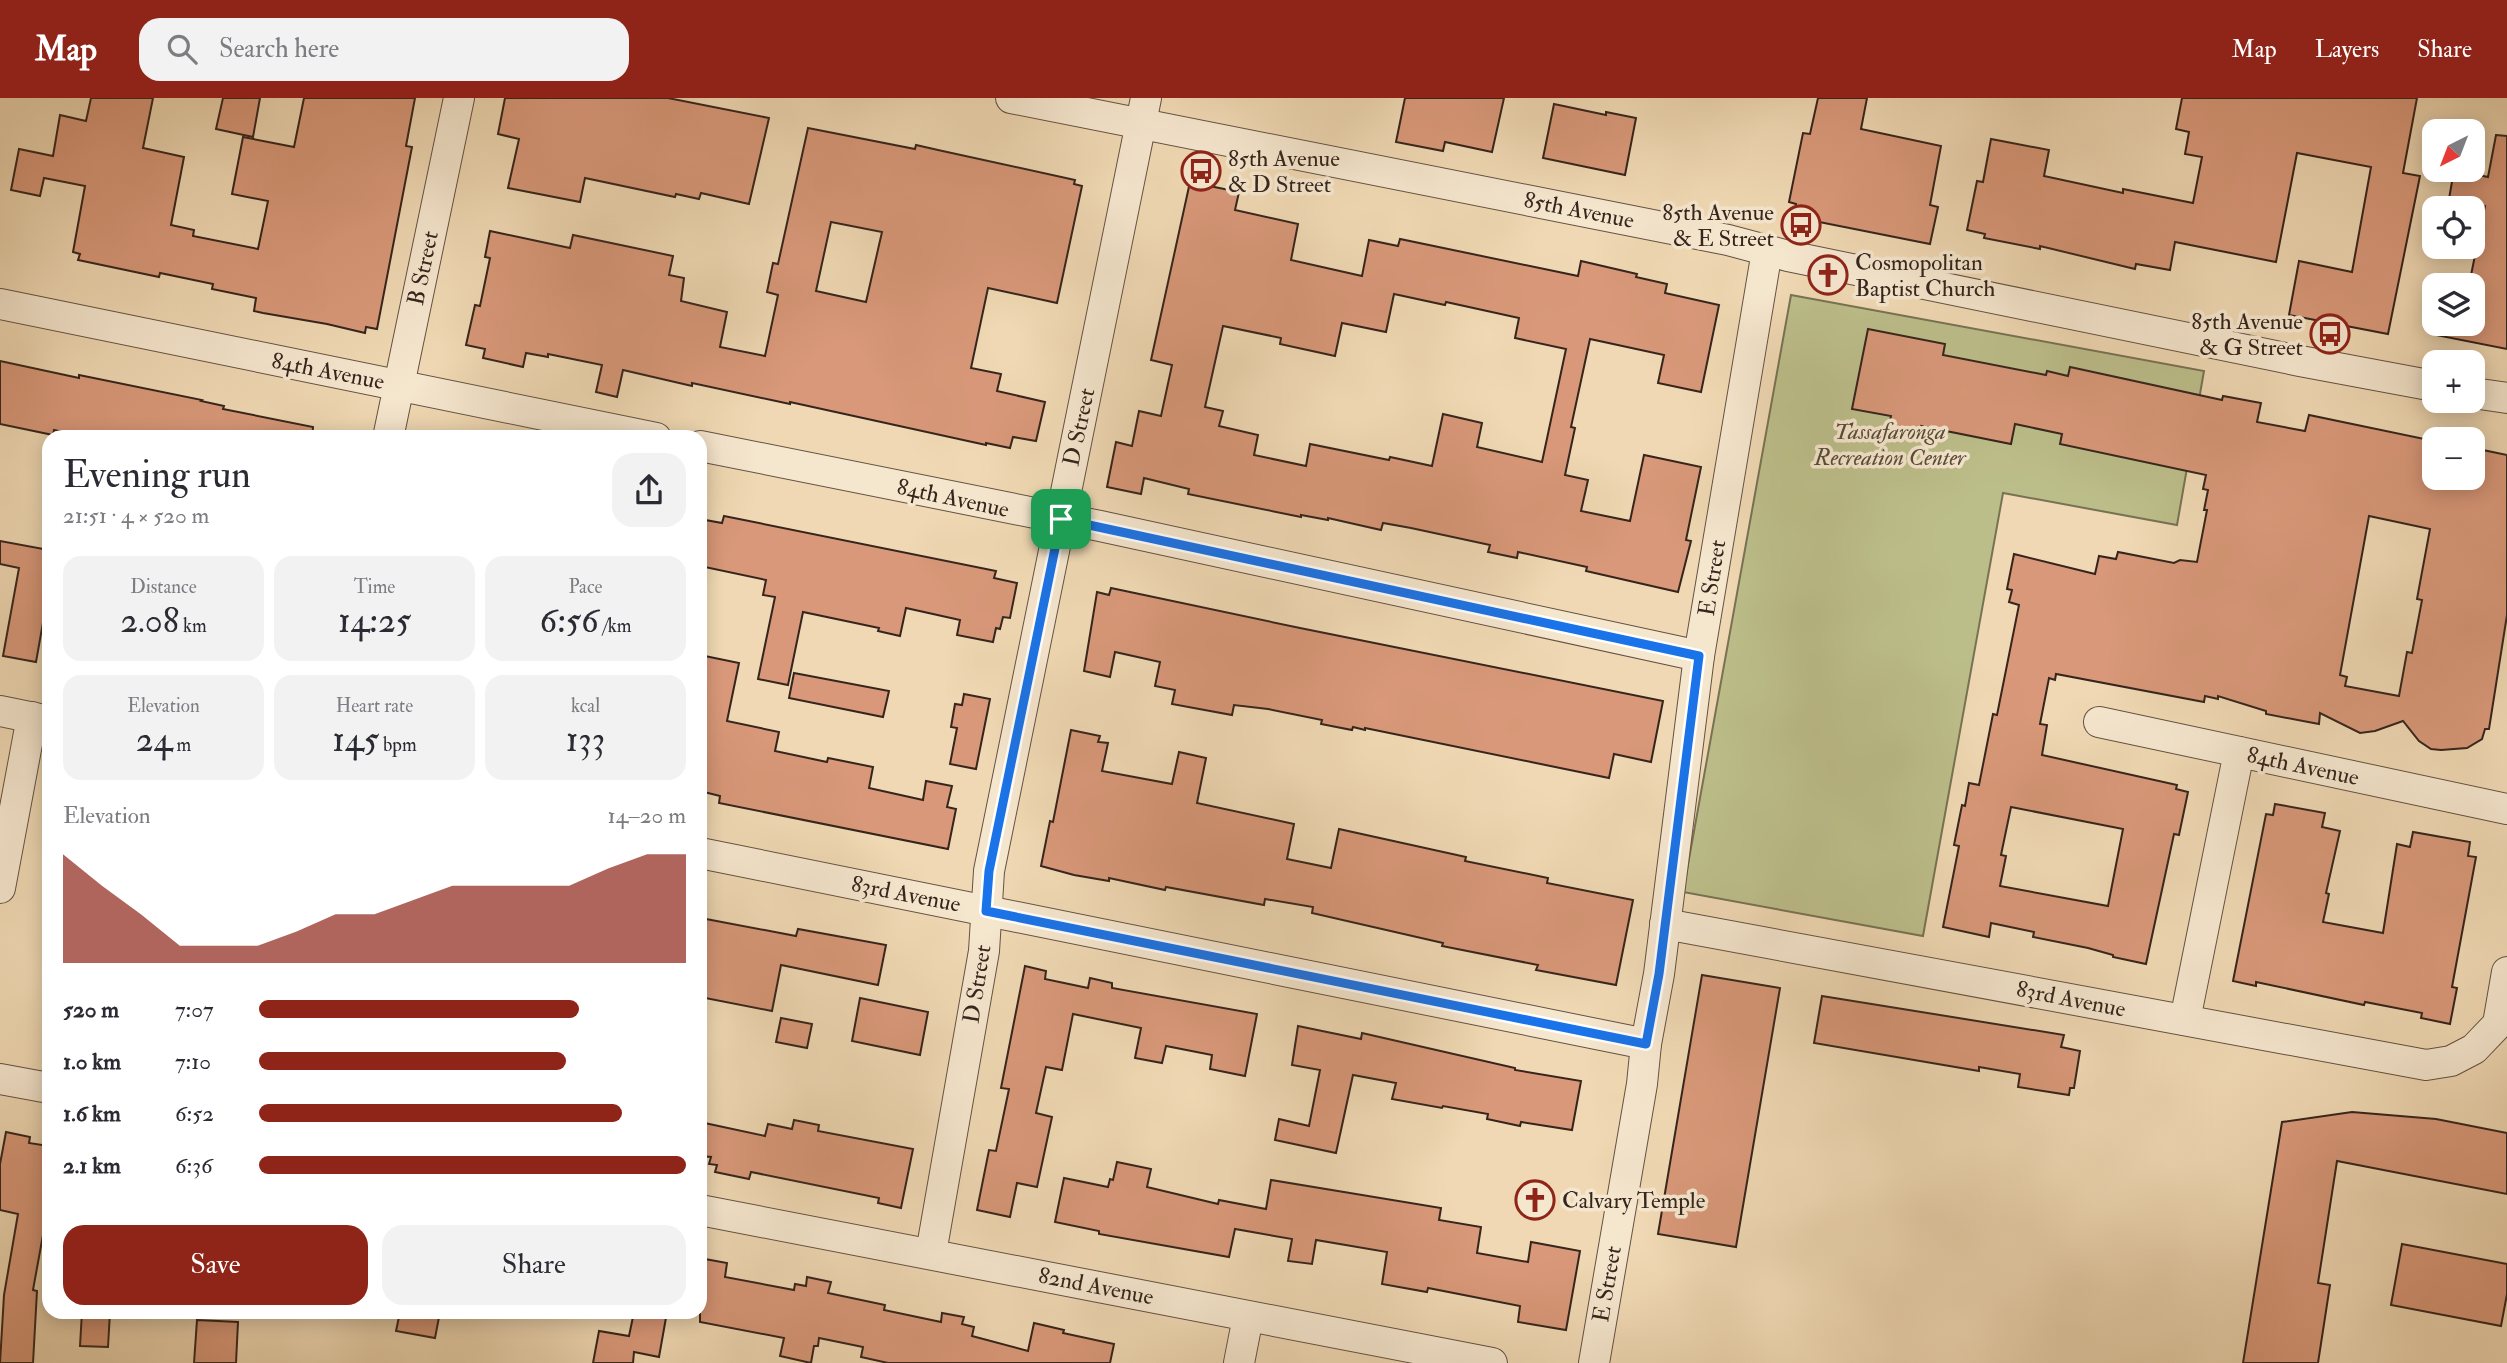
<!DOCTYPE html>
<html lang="en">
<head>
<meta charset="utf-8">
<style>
	:root { --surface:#fff; --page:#f2f2f3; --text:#2b2b33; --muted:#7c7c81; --accent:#8f2418 }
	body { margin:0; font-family:"IM FELL Double Pica",serif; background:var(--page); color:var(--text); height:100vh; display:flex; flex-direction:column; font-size:26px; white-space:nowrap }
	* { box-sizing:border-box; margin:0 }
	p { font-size:23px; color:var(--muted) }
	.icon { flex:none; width:38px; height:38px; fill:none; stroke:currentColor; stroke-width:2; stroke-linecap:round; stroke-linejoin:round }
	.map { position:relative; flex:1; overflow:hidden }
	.side { position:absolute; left:42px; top:332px; width:665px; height:889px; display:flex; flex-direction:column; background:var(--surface); border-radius:21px; box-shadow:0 4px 18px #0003 }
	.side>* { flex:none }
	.needle { width:46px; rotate:222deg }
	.tools { position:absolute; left:2422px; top:21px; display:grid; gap:14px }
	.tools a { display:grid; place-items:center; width:63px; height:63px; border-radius:14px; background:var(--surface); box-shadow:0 4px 18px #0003; font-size:35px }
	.pin { position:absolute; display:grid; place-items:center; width:60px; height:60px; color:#fff; margin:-30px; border-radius:14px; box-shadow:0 4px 10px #0006 }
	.round { display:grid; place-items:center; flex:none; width:74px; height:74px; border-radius:21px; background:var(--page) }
	.summary { display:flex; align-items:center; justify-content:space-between; height:119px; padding:0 21px }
	h1 { font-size:38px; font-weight:600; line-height:52px }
	.stats { display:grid; grid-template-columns:repeat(3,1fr); gap:10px; height:119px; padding:7px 21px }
	.stats div { display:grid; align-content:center; border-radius:18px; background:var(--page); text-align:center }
	.stats b { font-size:35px; font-weight:600 }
	.stats small { font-size:19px; font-weight:400 }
	.stats p { font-size:19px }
	.chart { height:196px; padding:14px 21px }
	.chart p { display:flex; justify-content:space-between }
	.chart svg { width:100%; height:126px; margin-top:7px; fill:var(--accent); opacity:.7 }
	.cta { display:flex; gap:14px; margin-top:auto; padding:14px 21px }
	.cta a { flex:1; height:80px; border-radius:21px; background:var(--accent); color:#fff; font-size:28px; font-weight:600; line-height:80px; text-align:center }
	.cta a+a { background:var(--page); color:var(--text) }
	ul { padding:0 21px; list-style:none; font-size:23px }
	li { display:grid; grid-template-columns:112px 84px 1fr; align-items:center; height:52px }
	li i { height:18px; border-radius:9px; background:var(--accent) }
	header { display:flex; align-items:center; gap:42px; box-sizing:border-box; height:98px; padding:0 35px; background:var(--accent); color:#fff }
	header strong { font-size:33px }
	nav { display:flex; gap:38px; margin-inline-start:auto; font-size:24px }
	.search { width:490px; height:63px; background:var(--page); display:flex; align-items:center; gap:18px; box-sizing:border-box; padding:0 24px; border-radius:21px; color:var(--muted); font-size:26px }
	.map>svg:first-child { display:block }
	.green { fill:#bcbe8a; stroke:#787254; stroke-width:2 }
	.building { fill:#d89879; stroke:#35251d; stroke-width:2; fill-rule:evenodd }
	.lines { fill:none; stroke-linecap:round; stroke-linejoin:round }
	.street-casing { stroke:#645242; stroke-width:32 }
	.street { stroke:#f5e6ce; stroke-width:30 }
	.route-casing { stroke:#fff; stroke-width:14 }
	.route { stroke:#1a73e8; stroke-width:9 }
	.labels { text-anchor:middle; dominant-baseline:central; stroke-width:7; stroke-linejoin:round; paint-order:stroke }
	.poi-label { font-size:23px; fill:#35251d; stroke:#f5e6ce; text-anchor:start }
	.street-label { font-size:23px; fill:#35251d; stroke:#f5e6ce }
	.park-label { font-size:23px; font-style:italic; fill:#574b38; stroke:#f5e6ce }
</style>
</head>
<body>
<header>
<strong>Map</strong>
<div class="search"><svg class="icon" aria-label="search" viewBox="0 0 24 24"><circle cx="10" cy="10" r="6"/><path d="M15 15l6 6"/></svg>Search here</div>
<nav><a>Map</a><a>Layers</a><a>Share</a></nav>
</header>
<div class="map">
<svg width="2507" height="1265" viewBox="0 0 2507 1265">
	<rect width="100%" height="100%" fill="#efd8b3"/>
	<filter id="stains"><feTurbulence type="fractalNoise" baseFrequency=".00286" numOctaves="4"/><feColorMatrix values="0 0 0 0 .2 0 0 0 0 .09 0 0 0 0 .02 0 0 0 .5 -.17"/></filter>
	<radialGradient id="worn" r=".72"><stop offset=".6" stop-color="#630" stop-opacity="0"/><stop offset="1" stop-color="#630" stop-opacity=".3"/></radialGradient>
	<path class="green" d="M 1791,197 L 2204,273 L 2177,427 L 2003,395 L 1923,838 L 1683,794 Z"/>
	<g class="building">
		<path d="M 91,0 L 153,0 L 143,50 L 184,59 L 171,127 L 194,132 L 193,138 L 258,151 L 268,103 L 232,96 L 243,39 L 294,49 L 304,0 L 415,0 L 406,48 L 412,49 L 377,231 L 366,229 L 365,235 L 327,226 L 263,215 L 254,213 L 256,200 L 212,191 L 213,186 L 160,175 L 159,179 L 78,162 L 80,156 L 73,154 L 85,88 L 44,80 L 40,98 L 11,92 L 19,51 L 53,58 L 60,17 L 86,23 Z"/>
		<path d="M 223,0 L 260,0 L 253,39 L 216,31 Z"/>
		<path d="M 505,0 L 668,0 L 769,20 L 749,106 L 701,95 L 699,101 L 676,96 L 675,99 L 585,80 L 580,104 L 508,90 L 519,41 L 498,36 Z"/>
		<path d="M 1405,0 L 1504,0 L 1492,54 L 1445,44 L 1443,53 L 1396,44 Z"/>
		<path d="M 1818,0 L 1867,0 L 1861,31 L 1941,48 L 1930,107 L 1938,109 L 1930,146 L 1794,119 L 1796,106 L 1789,104 L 1803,35 L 1810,36 Z"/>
		<path d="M 2182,0 L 2417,0 L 2403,75 L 2420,78 L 2388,236 L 2289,217 L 2299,163 L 2352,174 L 2371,69 L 2297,55 L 2276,164 L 2175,144 L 2170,172 L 2136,166 L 2135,171 L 2040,148 L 2040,151 L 1984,140 L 1985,136 L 1967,132 L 1977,83 L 1983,84 L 1991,41 L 2049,52 L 2044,78 L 2123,95 L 2123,91 L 2193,105 L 2202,59 L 2185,56 L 2189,34 L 2176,31 Z"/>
		<path d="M 1554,6 L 1606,17 L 1606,14 L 1636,20 L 1625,77 L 1543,60 Z"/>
		<path d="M 808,30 L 915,51 L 916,47 L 938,52 L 1075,82 L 1074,86 L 1082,88 L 1057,205 L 988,190 L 971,270 L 1001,276 L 997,293 L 1045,304 L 1036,343 L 1013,339 L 1010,350 L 986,345 L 986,347 L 790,304 L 790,306 L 692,285 L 692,288 L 623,272 L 617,299 L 596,294 L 602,267 L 548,256 L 548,259 L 526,255 L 523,269 L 483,260 L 485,251 L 466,247 L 475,207 L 480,208 L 490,160 L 485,159 L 490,133 L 570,150 L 573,137 L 673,158 L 669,177 L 684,180 L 681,203 L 727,214 L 720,249 L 765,258 L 778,197 L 767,194 L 773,165 L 778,166 ZM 831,124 L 882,134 L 866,204 L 816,193 Z"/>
		<path d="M 2496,37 L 2507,38 L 2507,251 L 2436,237 L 2438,226 L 2473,226 L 2473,187 L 2469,187 L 2485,108 L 2449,101 L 2454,72 L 2488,79 Z"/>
		<path d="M 1190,84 L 1239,94 L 1235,112 L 1298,126 L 1291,162 L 1362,178 L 1369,142 L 1398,148 L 1400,141 L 1578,178 L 1581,163 L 1637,176 L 1636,179 L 1667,186 L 1665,195 L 1719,207 L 1701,294 L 1658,285 L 1664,257 L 1590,241 L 1571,329 L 1575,330 L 1565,377 L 1588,382 L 1581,413 L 1630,423 L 1644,357 L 1701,369 L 1686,442 L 1691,443 L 1678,494 L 1586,473 L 1587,469 L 1518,454 L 1517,460 L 1488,454 L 1490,447 L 1411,430 L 1383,425 L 1381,432 L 1328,420 L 1328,422 L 1301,417 L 1301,419 L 1188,396 L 1189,391 L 1144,380 L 1141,396 L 1107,389 L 1116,344 L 1132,348 L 1139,313 L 1161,318 L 1172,267 L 1151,262 ZM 1394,196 L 1445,207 L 1446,204 L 1519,220 L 1515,240 L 1566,251 L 1542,364 L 1477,349 L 1482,325 L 1443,316 L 1432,368 L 1390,359 L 1389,362 L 1310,346 L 1306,368 L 1254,357 L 1258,337 L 1219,328 L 1223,313 L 1205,309 L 1223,228 L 1281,240 L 1280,246 L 1335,258 L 1342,225 L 1386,234 Z"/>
		<path d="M 1868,231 L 1945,246 L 1943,257 L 2046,277 L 2047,273 L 2068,278 L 2070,269 L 2222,302 L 2223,298 L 2261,305 L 2257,324 L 2305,333 L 2309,317 L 2434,343 L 2434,380 L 2473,380 L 2473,358 L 2476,359 L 2478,351 L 2507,357 L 2507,517 L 2489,631 L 2485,631 L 2482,641 L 2467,650 L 2441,652 L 2431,651 L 2419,643 L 2403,623 L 2375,633 L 2360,635 L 2320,615 L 2319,626 L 2266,616 L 2266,613 L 2218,598 L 2218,601 L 2205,598 L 2204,604 L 2056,576 L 2055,582 L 2049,580 L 2040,626 L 2047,627 L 2042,657 L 2177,687 L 2176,691 L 2188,694 L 2179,737 L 2174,736 L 2146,866 L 2113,859 L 2113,857 L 2088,850 L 2033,839 L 2034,834 L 1991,825 L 1989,839 L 1943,829 L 1959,748 L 1954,747 L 1962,707 L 1965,708 L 1969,685 L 1979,687 L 1993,616 L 1997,617 L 2019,507 L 2009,504 L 2012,492 L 2007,491 L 2014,456 L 2095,476 L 2099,458 L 2116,461 L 2118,454 L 2174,465 L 2180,462 L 2197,464 L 2207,412 L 2204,412 L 2208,392 L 2203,391 L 2206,377 L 2060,346 L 2062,336 L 2015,326 L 2011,346 L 1921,328 L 1919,338 L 1888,332 L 1891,318 L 1852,311 ZM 2369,418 L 2430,431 L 2417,501 L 2422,502 L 2412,555 L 2407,554 L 2399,598 L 2345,588 L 2347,579 L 2340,577 ZM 2011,709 L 2123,731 L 2108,808 L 2000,788 L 2006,758 L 2001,757 Z"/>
		<path d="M 0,263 L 79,280 L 79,277 L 202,302 L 201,303 L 224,308 L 223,311 L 313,329 L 312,340 L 89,340 L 54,332 L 53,337 L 0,326 Z"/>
		<path d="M 724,418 L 996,473 L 994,480 L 1017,485 L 1010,520 L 1003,519 L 1000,531 L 996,530 L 993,544 L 957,537 L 960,522 L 906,510 L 900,538 L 878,533 L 879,530 L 803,514 L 788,587 L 758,581 L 775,499 L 763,497 L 766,482 L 700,468 L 700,421 L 722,425 Z"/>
		<path d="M 0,443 L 49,452 L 49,491 L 36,564 L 3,558 L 19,470 L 0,466 Z"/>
		<path d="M 1111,490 L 1300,530 L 1663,603 L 1651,664 L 1614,656 L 1609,680 L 1365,630 L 1365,632 L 1353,629 L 1352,632 L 1321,626 L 1322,622 L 1268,611 L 1234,607 L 1232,617 L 1172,606 L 1175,592 L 1155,588 L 1160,564 L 1115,554 L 1110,579 L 1084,573 L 1097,494 L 1109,497 Z"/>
		<path d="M 700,557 L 739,565 L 727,623 L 779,634 L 775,653 L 827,664 L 828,660 L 873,669 L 869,690 L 923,702 L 926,683 L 952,688 L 947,709 L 956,711 L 948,751 L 719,705 L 720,698 L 700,693 Z"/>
		<path d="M 794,575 L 889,593 L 883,619 L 789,600 Z"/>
		<path d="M 964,596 L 990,601 L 976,671 L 950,666 L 957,630 L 951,629 L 955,606 L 962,607 Z"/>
		<path d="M 1071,632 L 1100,638 L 1098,644 L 1108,645 L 1102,673 L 1172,686 L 1179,654 L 1206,660 L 1197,705 L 1294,726 L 1287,761 L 1331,770 L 1339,731 L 1466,759 L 1465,763 L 1548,780 L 1547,785 L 1633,802 L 1616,887 L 1536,872 L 1538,867 L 1442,848 L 1443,845 L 1312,815 L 1313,809 L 1265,801 L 1264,807 L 1166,789 L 1165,792 L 1109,780 L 1109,783 L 1074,777 L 1041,768 L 1050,723 L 1053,724 Z"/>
		<path d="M 2275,706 L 2325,715 L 2322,729 L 2340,733 L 2326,795 L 2329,796 L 2323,824 L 2383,835 L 2397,746 L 2410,749 L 2413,734 L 2470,744 L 2468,758 L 2476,759 L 2452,889 L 2457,890 L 2450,926 L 2421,920 L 2422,915 L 2365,904 L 2364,907 L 2256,884 L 2256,888 L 2233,883 L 2266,716 L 2273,717 Z"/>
		<path d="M 706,821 L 796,838 L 798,831 L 886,847 L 878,887 L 781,867 L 772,913 L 700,899 L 700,851 Z"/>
		<path d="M 1025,868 L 1046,873 L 1045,881 L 1088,890 L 1090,880 L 1112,885 L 1112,890 L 1257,916 L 1245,978 L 1210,971 L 1212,957 L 1166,948 L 1162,965 L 1135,960 L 1141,930 L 1073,916 L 1062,972 L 1046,969 L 1036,1015 L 1052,1019 L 1037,1089 L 1017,1085 L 1010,1119 L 977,1112 L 989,1052 L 996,1053 L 1009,991 L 1001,990 Z"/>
		<path d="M 1702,877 L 1780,890 L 1736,1149 L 1658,1136 Z"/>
		<path d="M 1822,898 L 2064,937 L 2061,949 L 2080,953 L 2074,990 L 2070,990 L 2069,997 L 2018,989 L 2020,976 L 1979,969 L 1979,973 L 1814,945 Z"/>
		<path d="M 860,900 L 928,914 L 920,957 L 852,943 Z"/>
		<path d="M 781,920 L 812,926 L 807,950 L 776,944 Z"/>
		<path d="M 1298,928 L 1361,941 L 1362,935 L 1515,970 L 1515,972 L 1581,983 L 1572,1032 L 1521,1024 L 1520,1028 L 1487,1021 L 1488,1016 L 1443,1008 L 1442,1010 L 1392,1001 L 1396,985 L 1353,977 L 1336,1055 L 1275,1042 L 1279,1021 L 1309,1028 L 1320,972 L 1292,967 Z"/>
		<path d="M 2352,1014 L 2436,1021 L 2507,1035 L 2507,1096 L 2337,1063 L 2318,1185 L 2330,1187 L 2318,1265 L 2243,1265 L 2282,1024 Z"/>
		<path d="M 794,1022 L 819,1027 L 818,1033 L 913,1051 L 901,1110 L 878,1105 L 879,1100 L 751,1074 L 749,1081 L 715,1074 L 717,1067 L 709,1066 L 711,1059 L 700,1058 L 700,1024 L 765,1038 L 768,1026 L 792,1031 Z"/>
		<path d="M 6,1034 L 30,1039 L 29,1045 L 49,1048 L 49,1104 L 33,1192 L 37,1193 L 33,1265 L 0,1265 L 4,1197 L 18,1116 L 0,1112 L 0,1066 Z"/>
		<path d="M 1117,1064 L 1151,1071 L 1147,1089 L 1218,1106 L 1219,1102 L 1266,1111 L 1271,1082 L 1441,1110 L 1439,1122 L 1481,1129 L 1477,1155 L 1528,1164 L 1531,1144 L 1580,1153 L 1566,1232 L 1518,1224 L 1520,1208 L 1428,1190 L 1427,1194 L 1382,1186 L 1387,1154 L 1316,1142 L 1312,1166 L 1288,1163 L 1292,1141 L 1235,1131 L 1229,1159 L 1099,1136 L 1099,1133 L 1055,1124 L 1064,1080 L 1108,1089 L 1110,1081 L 1113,1082 Z"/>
		<path d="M 2402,1146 L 2507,1166 L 2507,1196 L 2501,1228 L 2391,1207 Z"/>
		<path d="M 705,1161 L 727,1165 L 725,1179 L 794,1192 L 795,1186 L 806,1188 L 807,1179 L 831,1184 L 828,1195 L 885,1207 L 884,1212 L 941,1224 L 942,1215 L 964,1219 L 962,1226 L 974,1229 L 972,1238 L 1028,1253 L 1034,1225 L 1064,1232 L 1063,1235 L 1114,1246 L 1110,1265 L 888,1265 L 861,1259 L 863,1249 L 819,1240 L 818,1248 L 814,1248 L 811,1265 L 780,1258 L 784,1240 L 700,1224 L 700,1167 L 704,1168 Z"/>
		<path d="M 82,1214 L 110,1214 L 108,1249 L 80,1248 Z"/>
		<path d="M 400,1214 L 440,1214 L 435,1240 L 396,1233 Z"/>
		<path d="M 634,1214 L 667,1214 L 659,1259 L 634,1254 L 633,1265 L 593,1265 L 599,1233 L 629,1238 Z"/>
		<path d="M 197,1222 L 238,1224 L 236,1265 L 194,1265 Z"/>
	</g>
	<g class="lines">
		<g class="street-casing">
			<g id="street">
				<path d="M 1011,0 L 1728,142 L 1788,158 L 2300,263 L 2434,288"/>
				<path d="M 0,206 L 656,340"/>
				<path d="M 2473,295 L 2507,300"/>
				<path d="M 388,340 L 459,0"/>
				<path d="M 700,348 L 1100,428 L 1699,558"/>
				<path d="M 0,613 L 49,623"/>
				<path d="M 2099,624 L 2507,711"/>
				<path d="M 700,755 L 1646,946"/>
				<path d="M 0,790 L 32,619"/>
				<path d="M 1665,826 L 2426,967 L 2451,963 L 2474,951 L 2498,926 L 2507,874"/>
				<path d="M 2185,922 L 2239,654"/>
				<path d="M 0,981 L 49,990"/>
				<path d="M 700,1112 C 964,1162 1228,1215 1492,1265"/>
				<path d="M 931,1155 L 984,853 L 989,773 L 1146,0"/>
				<path d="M 1239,1265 L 1248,1219"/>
				<path d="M 1594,1265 L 1642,986 L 1646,946 L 1659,876 L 1699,558 L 1767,153"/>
			</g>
		</g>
		<use href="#street" class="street"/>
	</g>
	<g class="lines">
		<g class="route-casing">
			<path id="route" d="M 1061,421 L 1699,558 L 1659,876 L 1646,946 L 986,813 L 989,773 Z"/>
		</g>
		<use href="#route" class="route"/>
	</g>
	<defs>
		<g id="bus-ring" transform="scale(2.0125)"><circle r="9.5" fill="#f5e6ce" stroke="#8f2418" stroke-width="1.5"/><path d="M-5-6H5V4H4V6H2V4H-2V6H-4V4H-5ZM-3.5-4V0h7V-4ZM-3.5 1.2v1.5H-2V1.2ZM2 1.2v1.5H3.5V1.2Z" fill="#8f2418"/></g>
		<g id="church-ring" transform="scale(2.0125)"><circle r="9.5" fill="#f5e6ce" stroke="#8f2418" stroke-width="1.5"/><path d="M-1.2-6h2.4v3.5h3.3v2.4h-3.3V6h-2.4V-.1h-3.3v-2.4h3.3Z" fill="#8f2418"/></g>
	</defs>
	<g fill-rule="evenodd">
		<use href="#bus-ring" x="1201" y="73"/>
		<use href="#bus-ring" x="1801" y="127"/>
		<use href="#church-ring" x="1828" y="177"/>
		<use href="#bus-ring" x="2330" y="236"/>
		<use href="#church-ring" x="1535" y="1102"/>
	</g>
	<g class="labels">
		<g class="poi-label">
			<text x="1228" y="60">85th Avenue<tspan x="1228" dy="26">&amp; D Street</tspan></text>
			<text x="1774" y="114" text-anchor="end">85th Avenue<tspan x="1774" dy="26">&amp; E Street</tspan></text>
			<text x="1855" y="164">Cosmopolitan<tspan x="1855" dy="26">Baptist Church</tspan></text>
			<text x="2303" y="223" text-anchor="end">85th Avenue<tspan x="2303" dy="26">&amp; G Street</tspan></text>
			<text x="1562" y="1102">Calvary Temple</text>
		</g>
		<g class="street-label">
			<text transform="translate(1579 112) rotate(11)">85th Avenue</text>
			<text transform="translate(423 170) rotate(-78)">B Street</text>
			<text transform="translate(328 273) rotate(11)">84th Avenue</text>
			<text transform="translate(1079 329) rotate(-78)">D Street</text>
			<text transform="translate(953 400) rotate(12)">84th Avenue</text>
			<text transform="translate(1712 480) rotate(-81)">E Street</text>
			<text transform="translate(2303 668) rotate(12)">84th Avenue</text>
			<text transform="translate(906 796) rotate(11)">83rd Avenue</text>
			<text transform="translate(977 886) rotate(-81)">D Street</text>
			<text transform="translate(2071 901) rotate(11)">83rd Avenue</text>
			<text transform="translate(1607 1186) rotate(-80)">E Street</text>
			<text transform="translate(1096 1188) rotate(11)">82nd Avenue</text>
		</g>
		<g class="park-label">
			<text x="1890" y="333">Tassafaronga<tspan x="1890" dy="26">Recreation Center</tspan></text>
		</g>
	</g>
	<rect width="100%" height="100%" filter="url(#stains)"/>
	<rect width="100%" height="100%" fill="url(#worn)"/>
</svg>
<div class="tools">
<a><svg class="needle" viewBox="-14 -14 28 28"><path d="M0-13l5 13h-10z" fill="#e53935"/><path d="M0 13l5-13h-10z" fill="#7c7c81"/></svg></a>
<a><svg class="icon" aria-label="locate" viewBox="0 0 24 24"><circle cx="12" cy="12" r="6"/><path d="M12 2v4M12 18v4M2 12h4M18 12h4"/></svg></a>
<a><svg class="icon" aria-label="layers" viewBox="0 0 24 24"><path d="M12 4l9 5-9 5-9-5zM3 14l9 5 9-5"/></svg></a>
<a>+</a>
<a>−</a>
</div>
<div class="pin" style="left:1061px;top:421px;background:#1e9e55"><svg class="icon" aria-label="arrive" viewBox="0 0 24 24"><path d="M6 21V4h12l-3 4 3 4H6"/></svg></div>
<section class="side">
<div class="summary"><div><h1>Evening run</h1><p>21:51 · 4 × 520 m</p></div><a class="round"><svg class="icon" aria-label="share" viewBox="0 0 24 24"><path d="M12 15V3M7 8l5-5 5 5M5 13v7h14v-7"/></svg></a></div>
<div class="stats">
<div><p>Distance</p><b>2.08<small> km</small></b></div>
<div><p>Time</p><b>14:25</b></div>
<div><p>Pace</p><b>6:56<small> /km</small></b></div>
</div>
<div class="stats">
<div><p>Elevation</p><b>24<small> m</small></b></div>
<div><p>Heart rate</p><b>145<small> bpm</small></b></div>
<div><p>kcal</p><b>133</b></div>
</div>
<div class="chart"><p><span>Elevation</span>14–20 m</p>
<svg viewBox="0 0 160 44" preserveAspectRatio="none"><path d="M0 44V6L10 17L20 27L30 38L40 38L50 38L60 33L70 27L80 27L90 22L100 17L110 17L120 17L130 17L140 11L150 6L160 6V44z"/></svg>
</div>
<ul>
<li><b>520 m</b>7:07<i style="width:75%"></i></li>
<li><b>1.0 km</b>7:10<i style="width:72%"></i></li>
<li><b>1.6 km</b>6:52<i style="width:85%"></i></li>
<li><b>2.1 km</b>6:36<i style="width:100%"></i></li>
</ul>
<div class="cta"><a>Save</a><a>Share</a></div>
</section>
</div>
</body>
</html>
